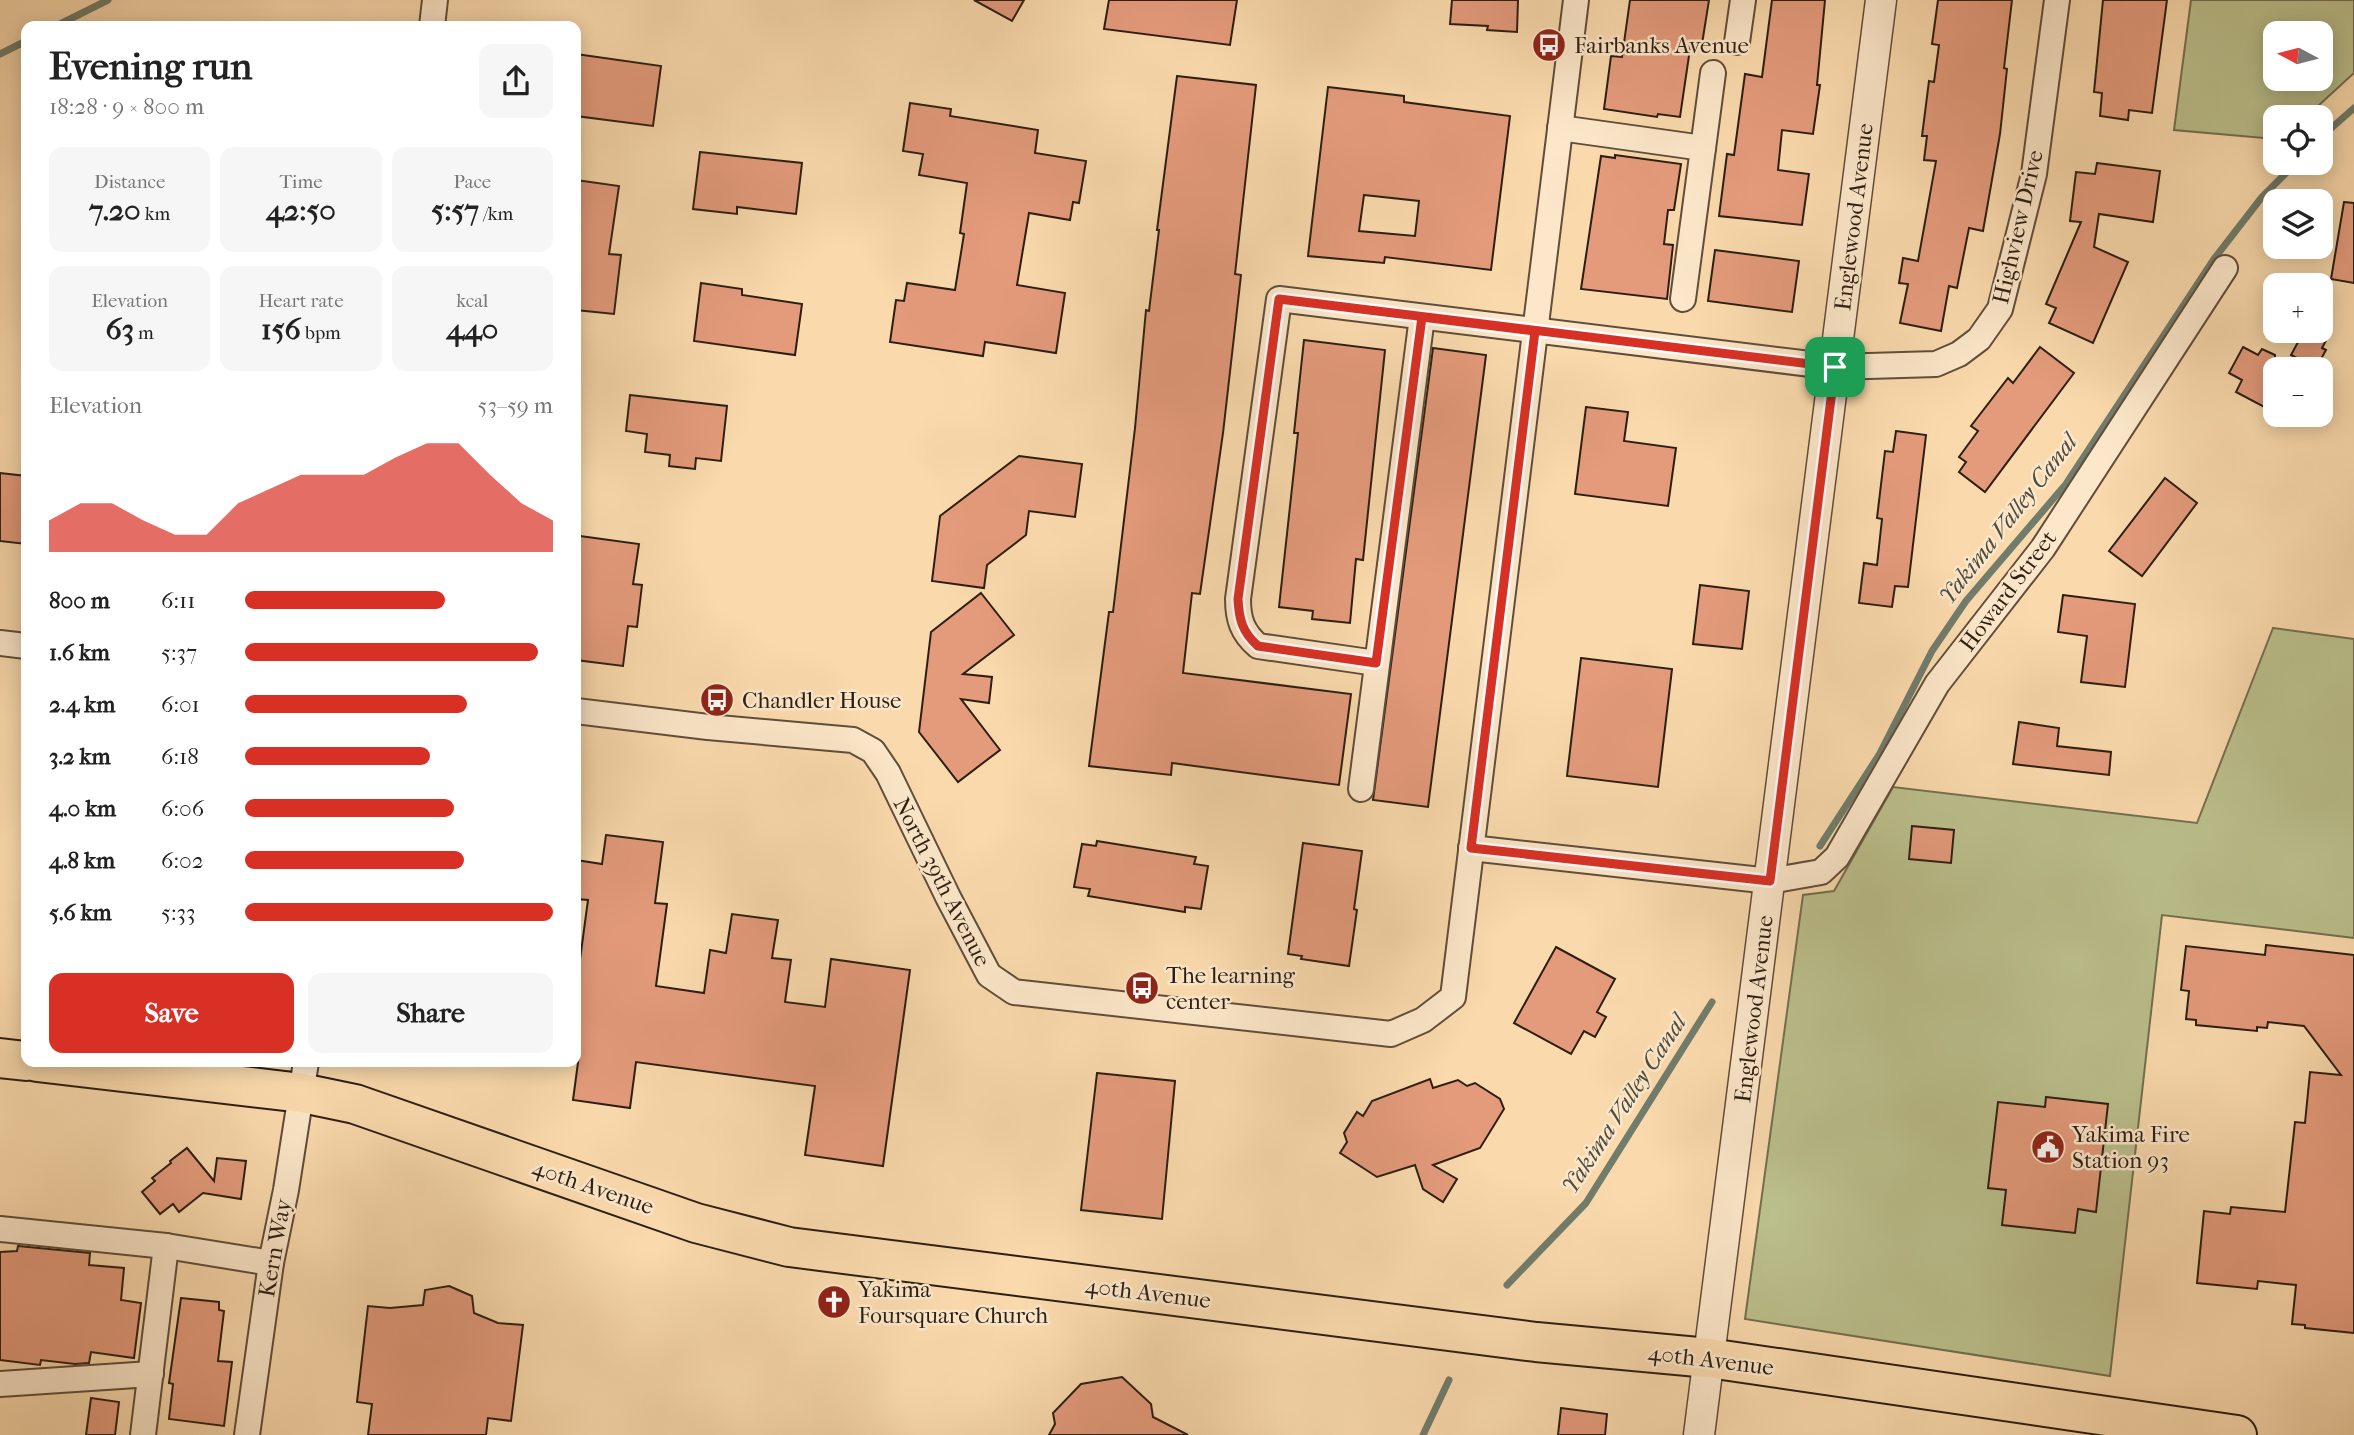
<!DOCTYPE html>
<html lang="en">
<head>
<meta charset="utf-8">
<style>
	:root { --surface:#fff; --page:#f6f6f6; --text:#222; --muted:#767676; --accent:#d93025 }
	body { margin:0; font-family:"IM FELL French Canon",serif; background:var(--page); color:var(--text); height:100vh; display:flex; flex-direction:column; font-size:26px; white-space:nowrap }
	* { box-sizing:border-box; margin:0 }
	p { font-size:23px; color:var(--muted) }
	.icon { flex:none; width:38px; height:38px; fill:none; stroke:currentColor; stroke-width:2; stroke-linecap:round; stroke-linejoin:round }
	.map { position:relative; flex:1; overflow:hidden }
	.panel { position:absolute; left:21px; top:21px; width:560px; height:1046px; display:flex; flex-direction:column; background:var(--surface); border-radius:14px; box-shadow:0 4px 18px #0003 }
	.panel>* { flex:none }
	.needle { width:46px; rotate:277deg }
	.buttons { position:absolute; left:2263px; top:21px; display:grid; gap:14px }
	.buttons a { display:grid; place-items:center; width:70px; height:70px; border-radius:14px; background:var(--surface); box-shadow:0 4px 18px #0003; font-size:35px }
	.pin { position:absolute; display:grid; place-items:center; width:60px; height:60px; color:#fff; margin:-30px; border-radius:14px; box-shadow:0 4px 10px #0006 }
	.round { display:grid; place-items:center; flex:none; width:74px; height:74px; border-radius:14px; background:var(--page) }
	.overview { display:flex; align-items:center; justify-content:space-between; height:119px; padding:0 28px }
	h1 { font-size:38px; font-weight:700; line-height:52px }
	.metrics { display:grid; grid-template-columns:repeat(3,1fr); gap:10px; height:119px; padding:7px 28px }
	.metrics div { display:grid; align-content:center; border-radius:14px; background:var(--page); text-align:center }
	.metrics b { font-size:30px; font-weight:700 }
	.metrics small { font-size:19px; font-weight:400 }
	.metrics p { font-size:19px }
	.chart { height:196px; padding:14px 28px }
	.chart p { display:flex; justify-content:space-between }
	.chart svg { width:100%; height:126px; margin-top:7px; fill:var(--accent); opacity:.7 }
	.button { display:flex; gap:14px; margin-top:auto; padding:14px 28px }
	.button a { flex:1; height:80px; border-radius:14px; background:var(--accent); color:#fff; font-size:28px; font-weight:700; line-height:80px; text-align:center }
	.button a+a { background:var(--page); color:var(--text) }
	ul { padding:0 28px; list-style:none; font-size:23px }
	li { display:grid; grid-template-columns:112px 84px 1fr; align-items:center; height:52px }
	li i { height:18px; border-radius:9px; background:var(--accent) }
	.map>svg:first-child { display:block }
	.green { fill:#bbc08d; stroke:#746f50; stroke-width:2; fill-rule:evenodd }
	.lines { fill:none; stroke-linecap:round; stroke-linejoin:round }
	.stream { stroke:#717c6b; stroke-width:7 }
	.building { fill:#e49b7c; stroke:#2c1e13; stroke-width:2; fill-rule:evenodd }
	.minor-casing { stroke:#604d3a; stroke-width:28 }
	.tertiary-casing { stroke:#604d3a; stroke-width:33 }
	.primary-casing { stroke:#2c1e13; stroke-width:42 }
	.minor { stroke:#fce7ca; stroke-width:24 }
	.tertiary { stroke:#fce7ca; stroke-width:30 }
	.primary { stroke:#fadaad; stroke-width:38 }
	.route-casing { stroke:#fff; stroke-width:14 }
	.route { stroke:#d93025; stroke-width:9 }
	.labels { text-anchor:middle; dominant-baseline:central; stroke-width:5; stroke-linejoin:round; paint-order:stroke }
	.poi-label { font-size:23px; fill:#2c1e13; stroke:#fce7ca; text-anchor:start }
	.street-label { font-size:23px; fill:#2c1e13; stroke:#fce7ca }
	.water-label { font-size:24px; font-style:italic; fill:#4e4d3f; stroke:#fce7ca }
</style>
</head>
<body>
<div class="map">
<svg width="2354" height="1435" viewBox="0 0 2354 1435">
	<rect width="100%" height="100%" fill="#fadaad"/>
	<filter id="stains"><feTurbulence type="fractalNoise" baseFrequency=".00286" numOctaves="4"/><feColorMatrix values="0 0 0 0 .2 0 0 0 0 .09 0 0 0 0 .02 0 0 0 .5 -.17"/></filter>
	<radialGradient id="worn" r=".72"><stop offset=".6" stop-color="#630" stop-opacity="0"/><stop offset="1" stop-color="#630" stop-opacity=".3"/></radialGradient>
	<g class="green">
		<path d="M 2191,0 L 2354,0 L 2354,73 L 2306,117 L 2275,117 L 2275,139 L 2174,130 ZM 2275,33 L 2320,33 L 2320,79 L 2275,79 Z"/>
		<path d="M 2273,628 L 2354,639 L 2354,938 L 2162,915 L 2110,1376 L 1745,1319 L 1803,895 L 1834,891 L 1893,787 L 2197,823 Z"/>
	</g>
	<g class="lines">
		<g class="stream">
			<path d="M 56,26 L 108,0"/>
			<path d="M 0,54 L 26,41"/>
			<path d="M 2320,138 L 2354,108"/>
			<path d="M 1820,846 L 1879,755 L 1932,651 L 1966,601 L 2066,484 L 2214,259 L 2262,197 L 2296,163"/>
			<path d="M 1507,1285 L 1586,1203 L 1712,1002"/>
			<path d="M 1423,1435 L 1449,1380"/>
		</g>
	</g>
	<g class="building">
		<path d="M 974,0 L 1024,0 L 1012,21 Z"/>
		<path d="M 1109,0 L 1237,0 L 1230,45 L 1104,29 Z"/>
		<path d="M 1452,0 L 1518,0 L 1517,32 L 1487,30 L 1488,26 L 1450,24 Z"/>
		<path d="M 1630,0 L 1709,0 L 1702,44 L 1691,42 L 1680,117 L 1658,114 L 1657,117 L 1604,109 L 1611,56 L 1622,57 Z"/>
		<path d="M 1772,0 L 1825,0 L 1817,85 L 1820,85 L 1813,134 L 1782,130 L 1778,170 L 1809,174 L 1802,225 L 1719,216 L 1727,154 L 1734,155 L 1745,74 L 1762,77 Z"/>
		<path d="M 1938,0 L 2012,0 L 2004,68 L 2007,69 L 2000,134 L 1983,231 L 1969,228 L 1957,288 L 1949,286 L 1941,331 L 1900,323 L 1908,284 L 1899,283 L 1903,258 L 1918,261 L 1936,161 L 1924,160 L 1927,136 L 1922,136 L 1929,81 L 1934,82 L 1939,45 L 1932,44 Z"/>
		<path d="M 2103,0 L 2167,0 L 2152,113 L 2129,110 L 2128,120 L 2100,116 L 2102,93 L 2094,92 Z"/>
		<path d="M 576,54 L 661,66 L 653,126 L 576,116 Z"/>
		<path d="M 1177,76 L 1256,85 L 1235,274 L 1241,275 L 1223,433 L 1200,594 L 1192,593 L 1183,673 L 1351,694 L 1339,785 L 1172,763 L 1171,775 L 1089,766 L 1109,612 L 1113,612 L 1135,428 L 1146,310 L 1149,311 L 1159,230 L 1157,230 Z"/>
		<path d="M 1328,87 L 1404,96 L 1404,102 L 1510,116 L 1491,270 L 1385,257 L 1384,263 L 1308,256 ZM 1364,195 L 1419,201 L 1415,236 L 1359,231 Z"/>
		<path d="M 910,103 L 951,109 L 950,116 L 1038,130 L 1035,153 L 1086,161 L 1079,203 L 1073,202 L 1070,220 L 1029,213 L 1017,285 L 1065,293 L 1056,353 L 985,342 L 983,356 L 890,342 L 896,300 L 904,301 L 907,283 L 955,290 L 964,234 L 960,233 L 967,183 L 919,175 L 923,154 L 903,151 Z"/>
		<path d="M 700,152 L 802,163 L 796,214 L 737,207 L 737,214 L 693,209 Z"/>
		<path d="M 1615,155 L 1681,164 L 1674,210 L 1668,210 L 1664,244 L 1673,245 L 1667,299 L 1581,289 L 1601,156 L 1615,158 Z"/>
		<path d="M 2097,163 L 2160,171 L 2153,222 L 2099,214 L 2094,247 L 2128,262 L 2093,343 L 2049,323 L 2056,308 L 2046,304 L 2081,222 L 2070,221 L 2076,172 L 2095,174 Z"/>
		<path d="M 576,180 L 619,186 L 609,254 L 621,255 L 614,314 L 576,310 Z"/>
		<path d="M 2344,202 L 2354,203 L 2354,283 L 2331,279 Z"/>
		<path d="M 1715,250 L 1799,261 L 1792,312 L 1708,301 Z"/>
		<path d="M 701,283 L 742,289 L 742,295 L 802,304 L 795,355 L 694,341 Z"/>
		<path d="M 2304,331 L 2331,331 L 2322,348 L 2326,350 L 2316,368 L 2291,355 Z"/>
		<path d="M 1304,340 L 1385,350 L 1363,560 L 1356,559 L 1350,623 L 1312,619 L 1313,611 L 1279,607 L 1298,433 L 1294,433 Z"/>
		<path d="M 2040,347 L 2074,373 L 1985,492 L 1959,472 L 1966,462 L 1959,457 L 1978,431 L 1971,426 L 2008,378 L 2013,383 Z"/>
		<path d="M 2243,347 L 2258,355 L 2262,349 L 2275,355 L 2275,395 L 2268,409 L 2236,392 L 2242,380 L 2229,373 Z"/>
		<path d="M 1433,348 L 1486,355 L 1428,807 L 1373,800 Z"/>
		<path d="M 630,395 L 727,406 L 721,461 L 696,458 L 695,469 L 669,466 L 670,455 L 645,452 L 647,434 L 626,431 Z"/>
		<path d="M 1586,407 L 1628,412 L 1624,441 L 1676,448 L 1668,506 L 1575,494 Z"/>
		<path d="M 1896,431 L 1926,435 L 1908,587 L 1895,586 L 1892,607 L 1859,603 L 1864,563 L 1877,565 L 1882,519 L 1877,518 L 1885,451 L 1893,452 Z"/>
		<path d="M 1019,456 L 1082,464 L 1075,517 L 1029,511 L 1026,535 L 987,565 L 984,588 L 932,581 L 940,516 Z"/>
		<path d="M 0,473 L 26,476 L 26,544 L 0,541 Z"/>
		<path d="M 2165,478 L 2197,503 L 2142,576 L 2109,551 Z"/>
		<path d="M 580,536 L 639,544 L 633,584 L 642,585 L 637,627 L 628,626 L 623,666 L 576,660 L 576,570 Z"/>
		<path d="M 1700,585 L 1749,591 L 1742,649 L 1693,644 Z"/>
		<path d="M 981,593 L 1014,635 L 963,674 L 992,677 L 989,703 L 961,699 L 1000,750 L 958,782 L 919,732 L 931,632 Z"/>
		<path d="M 2063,595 L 2135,604 L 2125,687 L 2081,682 L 2087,636 L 2058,632 Z"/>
		<path d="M 1581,658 L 1672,669 L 1658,787 L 1567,776 Z"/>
		<path d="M 2019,722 L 2059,728 L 2057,746 L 2111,752 L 2109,775 L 2013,764 Z"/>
		<path d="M 1912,826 L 1954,830 L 1951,863 L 1909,859 Z"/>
		<path d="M 606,835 L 663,842 L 655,903 L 667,904 L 656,986 L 704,993 L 710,950 L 726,953 L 732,914 L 778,920 L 772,958 L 791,960 L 785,1002 L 825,1007 L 831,959 L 910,970 L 883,1166 L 805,1155 L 815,1086 L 636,1062 L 630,1108 L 573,1100 L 579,1055 L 576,1055 L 576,989 L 588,900 L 576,899 L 576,860 L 602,864 Z"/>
		<path d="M 1097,841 L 1196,857 L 1194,864 L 1208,866 L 1201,909 L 1185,907 L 1185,912 L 1088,896 L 1090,889 L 1074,887 L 1082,844 L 1096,846 Z"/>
		<path d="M 1303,843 L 1362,851 L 1354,909 L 1357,910 L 1349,966 L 1301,959 L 1302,956 L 1288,954 Z"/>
		<path d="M 2266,945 L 2354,955 L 2354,1333 L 2305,1328 L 2305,1325 L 2292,1324 L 2296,1285 L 2258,1281 L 2257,1289 L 2197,1283 L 2204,1211 L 2230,1214 L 2231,1207 L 2285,1212 L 2295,1122 L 2305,1123 L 2310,1072 L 2341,1075 L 2304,1026 L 2268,1022 L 2267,1028 L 2257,1027 L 2257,1031 L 2196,1025 L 2196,1020 L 2186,1019 L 2189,991 L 2181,990 L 2186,946 L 2265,955 Z"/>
		<path d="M 1556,947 L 1615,979 L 1597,1012 L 1606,1017 L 1595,1037 L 1584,1031 L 1571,1054 L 1514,1023 Z"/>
		<path d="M 1097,1073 L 1175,1081 L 1162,1219 L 1081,1210 Z"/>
		<path d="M 1430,1079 L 1433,1088 L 1458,1080 L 1467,1086 L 1475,1083 L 1500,1099 L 1504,1109 L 1480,1148 L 1433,1165 L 1457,1179 L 1443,1202 L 1423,1189 L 1415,1165 L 1377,1177 L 1340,1153 L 1347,1142 L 1344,1133 L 1357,1112 L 1363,1116 L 1372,1101 Z"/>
		<path d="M 2046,1097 L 2108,1104 L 2096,1212 L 2078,1209 L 2075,1233 L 2002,1225 L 2006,1190 L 1988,1188 L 1998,1102 L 2045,1107 Z"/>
		<path d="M 187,1148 L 214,1181 L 217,1158 L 246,1161 L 241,1199 L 203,1193 L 179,1212 L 173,1204 L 160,1214 L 142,1192 L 155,1181 L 152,1178 L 171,1163 L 170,1161 Z"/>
		<path d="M 18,1246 L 90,1253 L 89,1265 L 124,1268 L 121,1300 L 141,1303 L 134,1358 L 91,1352 L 89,1363 L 75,1364 L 41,1360 L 40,1365 L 0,1360 L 0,1252 L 17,1251 Z"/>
		<path d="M 449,1286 L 472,1296 L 474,1313 L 498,1323 L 523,1325 L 511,1421 L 488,1418 L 486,1435 L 368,1435 L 372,1404 L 357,1402 L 368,1306 L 390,1308 L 423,1305 L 425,1290 Z"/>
		<path d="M 181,1298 L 219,1302 L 219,1310 L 224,1311 L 218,1361 L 232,1362 L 224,1426 L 169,1419 L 173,1384 L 169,1383 Z"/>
		<path d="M 1122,1377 L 1151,1404 L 1153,1417 L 1188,1435 L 1049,1435 L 1055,1424 L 1053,1413 L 1081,1384 Z"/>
		<path d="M 91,1398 L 119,1402 L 115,1435 L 86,1435 Z"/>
		<path d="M 1561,1408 L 1607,1414 L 1605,1435 L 1558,1435 Z"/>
	</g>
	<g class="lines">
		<g class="minor-casing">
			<g id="minor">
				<path d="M 432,26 L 435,0"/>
				<path d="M 1737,42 L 1743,0"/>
				<path d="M 1560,128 L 1703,148"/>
				<path d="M 1683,299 L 1713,73"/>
				<path d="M 0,643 L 26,646"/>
				<path d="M 1376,663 L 1258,646 C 1242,632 1238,619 1238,599 L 1279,299 L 1835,367 L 1936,364 L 1959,354 L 1979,339 L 2000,309 L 2034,174 L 2057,0"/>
				<path d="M 576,711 L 708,727 L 853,740 L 873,751 L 888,773 L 948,897 L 989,975 L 1014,992 L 1391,1034 L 1423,1020 L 1453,997 L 1576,0"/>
				<path d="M 1361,789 L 1422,317"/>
				<path d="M 1471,848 L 1770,881 L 1821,872 L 1837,857 L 1937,684 L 2043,548 L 2225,268"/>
				<path d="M 0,1229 L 166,1246 L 271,1263"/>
				<path d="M 0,1384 L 151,1374"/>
				<path d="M 143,1435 L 166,1246"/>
				<path d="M 247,1435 L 271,1263 L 286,1190 L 306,1062"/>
			</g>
		</g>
		<g class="tertiary-casing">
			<path id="tertiary" d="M 1699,1435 L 1881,0"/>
		</g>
		<g class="primary-casing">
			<g id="primary">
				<path d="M 0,1058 L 26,1061"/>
				<path d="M 37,1062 L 302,1093 L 355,1104 L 696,1223 L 789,1247 L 1536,1342 L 1709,1358 L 2237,1435"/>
			</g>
		</g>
		<use href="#minor" class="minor"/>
		<use href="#tertiary" class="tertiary"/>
		<use href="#primary" class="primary"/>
	</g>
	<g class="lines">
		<g class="route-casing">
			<path id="route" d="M 1835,367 L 1279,299 L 1238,599 C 1239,619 1242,632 1258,646 L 1376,663 L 1422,317 L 1535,331 L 1471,848 L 1770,881 L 1835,367"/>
		</g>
		<use href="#route" class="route"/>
	</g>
	<defs>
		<g id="bus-disc" transform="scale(1.75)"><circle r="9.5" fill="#8f2418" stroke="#fce7ca"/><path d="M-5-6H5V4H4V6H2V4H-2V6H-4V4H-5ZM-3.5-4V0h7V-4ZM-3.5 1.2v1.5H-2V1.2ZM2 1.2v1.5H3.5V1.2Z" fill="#fff"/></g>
		<g id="civic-disc" transform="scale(1.75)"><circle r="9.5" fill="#8f2418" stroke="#fce7ca"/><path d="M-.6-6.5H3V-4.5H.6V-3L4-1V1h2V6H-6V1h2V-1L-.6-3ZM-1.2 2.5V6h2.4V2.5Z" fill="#fff"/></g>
		<g id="church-disc" transform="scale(1.75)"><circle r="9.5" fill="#8f2418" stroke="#fce7ca"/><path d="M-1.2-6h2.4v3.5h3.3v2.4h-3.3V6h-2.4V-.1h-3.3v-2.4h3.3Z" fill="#fff"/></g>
	</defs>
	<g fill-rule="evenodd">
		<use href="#bus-disc" x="1549" y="45"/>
		<use href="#bus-disc" x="717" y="700"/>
		<use href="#bus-disc" x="1142" y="988"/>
		<use href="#civic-disc" x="2048" y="1147"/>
		<use href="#church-disc" x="834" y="1302"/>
	</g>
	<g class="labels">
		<g class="poi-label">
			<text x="1574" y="45">Fairbanks Avenue</text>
			<text x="742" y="700">Chandler House</text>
			<text x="1166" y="975">The learning<tspan x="1166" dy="26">center</tspan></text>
			<text x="2072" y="1134">Yakima Fire<tspan x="2072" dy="26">Station 93</tspan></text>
			<text x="858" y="1289">Yakima<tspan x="858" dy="26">Foursquare Church</tspan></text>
		</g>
		<g class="street-label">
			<text transform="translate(1854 217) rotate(-83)">Englewood Avenue</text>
			<text transform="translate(2018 227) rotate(-77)">Highview Drive</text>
			<text transform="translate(2008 591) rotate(-53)">Howard Street</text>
			<text transform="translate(942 882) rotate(63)">North 39th Avenue</text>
			<text transform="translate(1754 1009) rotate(-83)">Englewood Avenue</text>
			<text transform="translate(593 1187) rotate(19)">40th Avenue</text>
			<text transform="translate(275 1248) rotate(-80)">Kern Way</text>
			<text transform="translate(1148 1293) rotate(7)">40th Avenue</text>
			<text transform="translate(1711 1360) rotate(7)">40th Avenue</text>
		</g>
		<g class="water-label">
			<text transform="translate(2008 519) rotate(-52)">Yakima Valley Canal</text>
			<text transform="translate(1624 1104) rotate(-57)">Yakima Valley Canal</text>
		</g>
	</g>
	<rect width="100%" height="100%" filter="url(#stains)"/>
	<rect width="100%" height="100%" fill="url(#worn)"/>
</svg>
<div class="buttons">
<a><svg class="needle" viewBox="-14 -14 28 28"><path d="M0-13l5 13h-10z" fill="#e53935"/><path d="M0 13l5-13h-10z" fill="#767676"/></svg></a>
<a><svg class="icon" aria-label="locate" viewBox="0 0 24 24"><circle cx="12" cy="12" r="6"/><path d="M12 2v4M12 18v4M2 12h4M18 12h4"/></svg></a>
<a><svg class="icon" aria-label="layers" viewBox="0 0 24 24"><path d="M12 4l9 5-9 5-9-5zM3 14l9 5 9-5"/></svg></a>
<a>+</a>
<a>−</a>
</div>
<div class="pin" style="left:1835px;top:367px;background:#1e9e55"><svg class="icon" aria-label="arrive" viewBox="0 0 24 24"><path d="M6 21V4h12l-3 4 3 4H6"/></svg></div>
<section class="panel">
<div class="overview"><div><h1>Evening run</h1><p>18:28 · 9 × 800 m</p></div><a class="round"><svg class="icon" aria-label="share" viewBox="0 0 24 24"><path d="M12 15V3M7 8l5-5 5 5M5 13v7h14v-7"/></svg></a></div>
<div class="metrics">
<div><p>Distance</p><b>7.20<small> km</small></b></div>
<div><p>Time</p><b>42:50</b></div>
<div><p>Pace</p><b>5:57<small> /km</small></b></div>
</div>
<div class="metrics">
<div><p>Elevation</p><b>63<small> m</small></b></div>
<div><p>Heart rate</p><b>156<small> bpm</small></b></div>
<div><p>kcal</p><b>440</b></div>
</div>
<div class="chart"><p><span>Elevation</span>53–59 m</p>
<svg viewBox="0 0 160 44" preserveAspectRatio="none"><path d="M0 44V33L10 27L20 27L30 33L40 38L50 38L60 27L70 22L80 17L90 17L100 17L110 11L120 6L130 6L140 17L150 27L160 33V44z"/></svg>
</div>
<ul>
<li><b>800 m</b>6:11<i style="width:65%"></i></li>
<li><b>1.6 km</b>5:37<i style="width:95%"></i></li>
<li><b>2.4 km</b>6:01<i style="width:72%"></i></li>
<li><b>3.2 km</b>6:18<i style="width:60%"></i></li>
<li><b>4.0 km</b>6:06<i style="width:68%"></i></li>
<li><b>4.8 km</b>6:02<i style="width:71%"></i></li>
<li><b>5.6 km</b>5:33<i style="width:100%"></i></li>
</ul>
<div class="button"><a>Save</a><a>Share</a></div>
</section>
</div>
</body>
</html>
